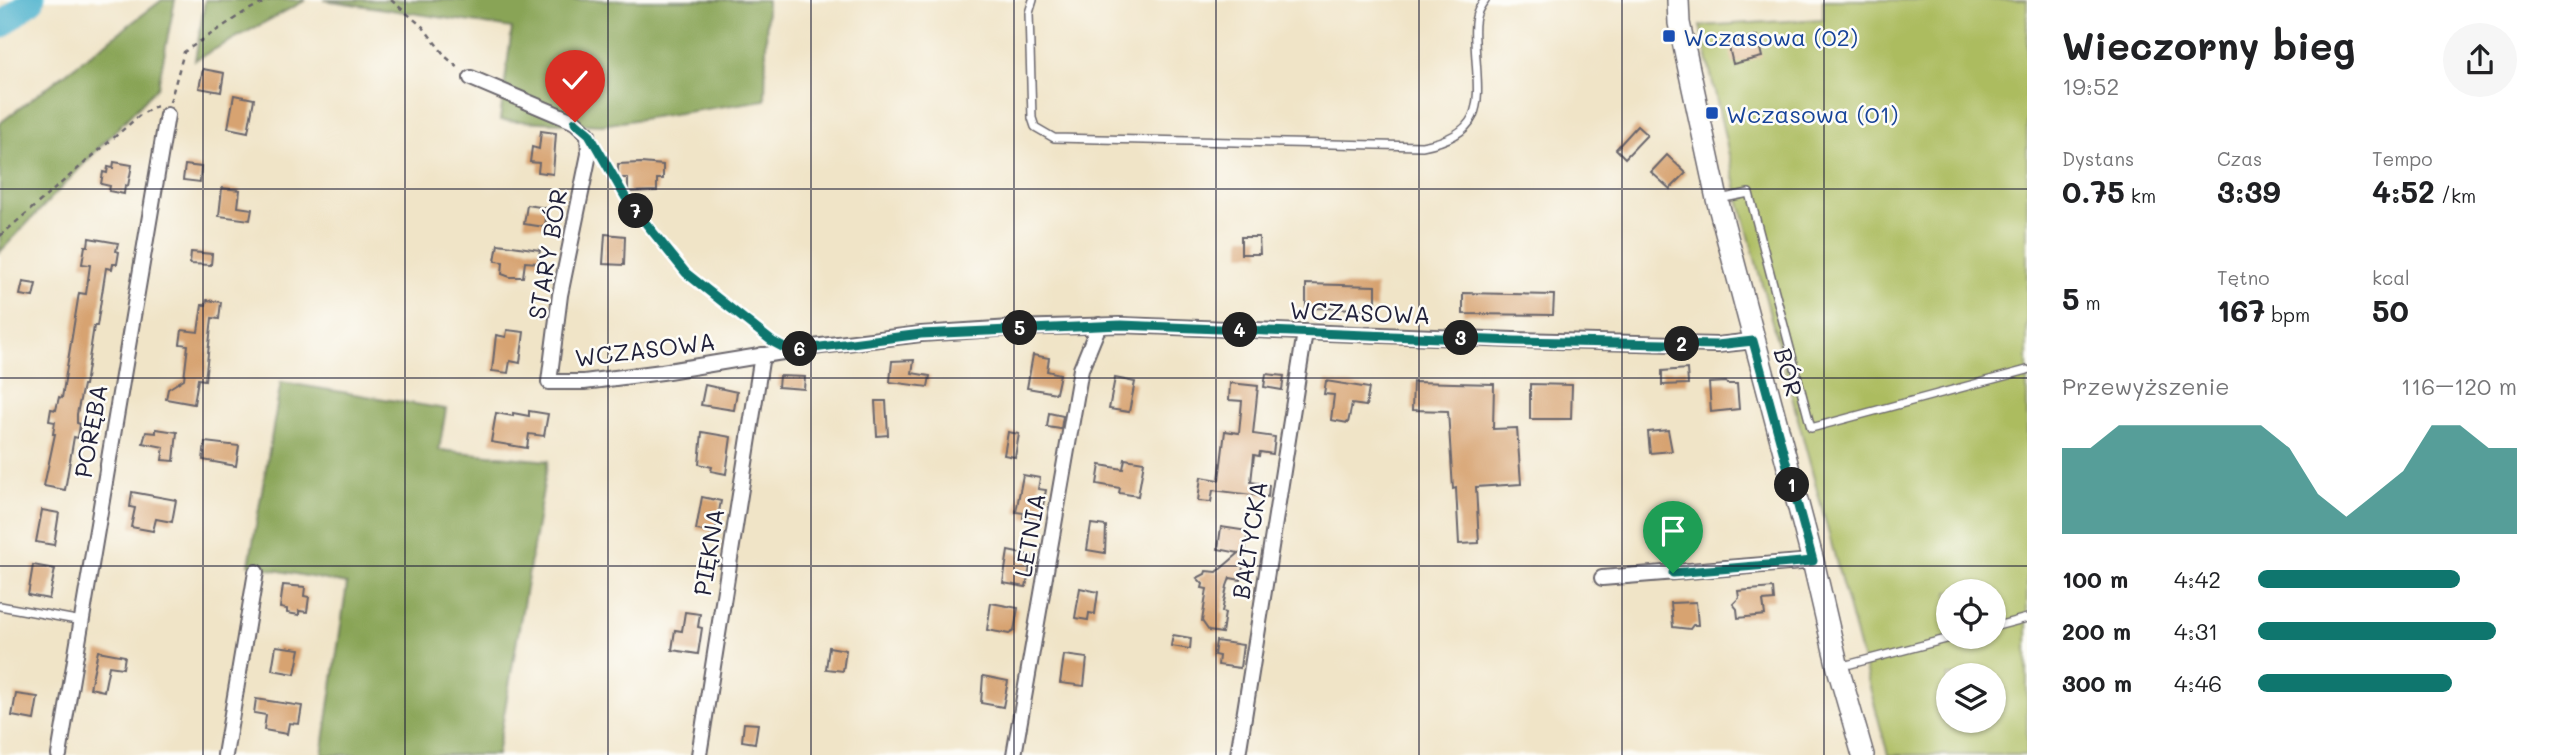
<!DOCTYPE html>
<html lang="pl">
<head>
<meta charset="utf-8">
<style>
	:root { --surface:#fff; --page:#f6f6f6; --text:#202124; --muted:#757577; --accent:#0f766e }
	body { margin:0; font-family:Mali,sans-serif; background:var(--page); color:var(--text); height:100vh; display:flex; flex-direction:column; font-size:26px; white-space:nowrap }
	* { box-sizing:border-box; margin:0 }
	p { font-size:23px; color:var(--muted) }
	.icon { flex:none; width:38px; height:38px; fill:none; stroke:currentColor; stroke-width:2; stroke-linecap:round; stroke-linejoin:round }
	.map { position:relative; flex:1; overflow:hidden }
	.drawer { display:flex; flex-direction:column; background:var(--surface); width:525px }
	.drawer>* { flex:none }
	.tools { position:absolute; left:1936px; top:579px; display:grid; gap:14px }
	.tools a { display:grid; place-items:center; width:70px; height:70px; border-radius:50%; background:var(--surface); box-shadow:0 2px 5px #0004; font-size:35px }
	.pin { position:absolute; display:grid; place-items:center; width:60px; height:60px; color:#fff; margin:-72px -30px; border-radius:50% 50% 50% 0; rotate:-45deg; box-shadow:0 0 7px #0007 }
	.pin .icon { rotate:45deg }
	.km { position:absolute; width:35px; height:35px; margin:-18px; border-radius:50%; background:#222; color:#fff; font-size:19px; line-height:35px; text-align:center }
	.round { display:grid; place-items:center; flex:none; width:74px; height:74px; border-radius:37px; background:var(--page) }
	.summary { display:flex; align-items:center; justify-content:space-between; height:119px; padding:0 35px }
	h1 { font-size:38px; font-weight:700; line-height:52px }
	.metrics { display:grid; grid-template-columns:repeat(3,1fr); gap:10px; height:119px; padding:7px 35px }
	.metrics div { display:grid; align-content:center }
	.metrics b { font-size:30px; font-weight:700 }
	.metrics small { font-size:19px; font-weight:400 }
	.metrics p { font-size:19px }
	.chart { height:196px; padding:14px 35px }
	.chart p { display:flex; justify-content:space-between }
	.chart svg { width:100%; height:126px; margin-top:7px; fill:var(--accent); opacity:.7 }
	ul { padding:0 35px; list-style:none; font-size:23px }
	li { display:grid; grid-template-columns:112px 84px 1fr; align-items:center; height:52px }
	li i { height:18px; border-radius:9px; background:var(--accent) }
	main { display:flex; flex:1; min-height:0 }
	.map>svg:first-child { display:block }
	.green { fill:#acbc5f; stroke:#676f4d; stroke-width:2; fill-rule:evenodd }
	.forest { fill:#89a456; stroke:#566348; stroke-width:2 }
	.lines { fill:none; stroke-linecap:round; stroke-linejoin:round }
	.river { stroke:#4eb2cd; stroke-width:26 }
	.building { fill:#d7a371 }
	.lane-casing { stroke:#6a666c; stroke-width:10 }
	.street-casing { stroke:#6a666c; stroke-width:18 }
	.secondary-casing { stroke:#6a666c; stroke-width:24 }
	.path { stroke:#6a666c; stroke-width:2.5; stroke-dasharray:5 5; stroke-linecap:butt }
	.lane { stroke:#fff; stroke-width:7 }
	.street { stroke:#fff; stroke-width:14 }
	.secondary { stroke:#fff; stroke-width:21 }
	.route-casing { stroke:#fff; stroke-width:14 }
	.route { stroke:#0f766e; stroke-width:9 }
	.grid { fill:none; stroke:#22223b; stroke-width:2; stroke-opacity:0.55 }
	.transit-dot { fill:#1a4fb4; stroke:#fdfcf7; stroke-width:2.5 }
	.labels { text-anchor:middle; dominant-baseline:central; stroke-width:5; stroke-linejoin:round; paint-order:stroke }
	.transit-label { font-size:24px; fill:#164399; stroke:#fdfcf7; text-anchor:start }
	.street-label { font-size:24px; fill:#22223b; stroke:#fdfcf7 }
</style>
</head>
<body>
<main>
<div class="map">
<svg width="2027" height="755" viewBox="0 0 2027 755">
	<rect width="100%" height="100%" fill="#fdfcf7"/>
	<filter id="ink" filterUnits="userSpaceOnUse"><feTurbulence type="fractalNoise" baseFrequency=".0143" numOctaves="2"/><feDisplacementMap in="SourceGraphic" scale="14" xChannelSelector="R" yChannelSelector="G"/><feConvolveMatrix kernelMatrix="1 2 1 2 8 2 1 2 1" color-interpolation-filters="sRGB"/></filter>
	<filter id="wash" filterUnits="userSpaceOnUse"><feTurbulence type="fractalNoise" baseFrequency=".00686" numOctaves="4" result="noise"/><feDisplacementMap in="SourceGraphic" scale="28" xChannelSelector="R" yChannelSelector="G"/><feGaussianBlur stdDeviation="1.57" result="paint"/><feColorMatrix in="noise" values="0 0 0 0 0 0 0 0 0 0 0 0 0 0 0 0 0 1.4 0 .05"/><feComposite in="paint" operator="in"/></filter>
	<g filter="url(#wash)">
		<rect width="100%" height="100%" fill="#f0e4c7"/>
		<path class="green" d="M 1823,0 L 2027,0 L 2027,755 L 1888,755 L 1738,195 L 1700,26 L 1823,19 ZM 1948,592 L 1993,592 L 1993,637 L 1948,637 ZM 1948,676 L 1993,676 L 1993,721 L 1948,721 Z"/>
		<g class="forest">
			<path d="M 162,0 L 175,0 L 158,86 L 0,252 L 0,123 Z"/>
			<path d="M 205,0 L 306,0 L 195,60 Z"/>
			<path d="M 324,0 L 767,0 L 765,100 L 602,125 L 500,120 L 512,28 Z"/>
			<path d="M 281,382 L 446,409 L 439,450 L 548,461 L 497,755 L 322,755 L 347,584 L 249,565 Z"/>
		</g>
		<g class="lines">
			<path class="river" d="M 0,26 L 32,0"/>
		</g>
		<g id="blocks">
			<g class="building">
				<path d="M 1757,36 L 1762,57 L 1733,64 L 1728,43 Z"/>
				<path d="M 203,69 L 224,73 L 221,92 L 199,88 Z"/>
				<path d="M 234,95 L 254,99 L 248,132 L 228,128 Z"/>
				<path d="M 1637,126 L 1647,135 L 1625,158 L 1616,149 Z"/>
				<path d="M 541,131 L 556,133 L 553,174 L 538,172 L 539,163 L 530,162 L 532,147 L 539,149 Z"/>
				<path d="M 1667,155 L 1686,173 L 1670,189 L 1651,172 Z"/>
				<path d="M 114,162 L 132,165 L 128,186 L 125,185 L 124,194 L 109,191 L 110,186 L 101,184 L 103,172 L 107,173 L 108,167 L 113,168 Z"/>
				<path d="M 641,163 L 663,165 L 663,179 L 657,179 L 657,191 L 628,192 L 628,178 L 618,178 L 618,164 Z"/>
				<path d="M 185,165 L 201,167 L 200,182 L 183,180 Z"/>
				<path d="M 222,188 L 240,190 L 238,207 L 252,209 L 250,220 L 219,216 Z"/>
				<path d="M 527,205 L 547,208 L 545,227 L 524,224 Z"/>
				<path d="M 605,234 L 625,236 L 624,265 L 603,264 Z"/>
				<path d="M 1241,237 L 1259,237 L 1260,254 L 1241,254 Z"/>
				<path d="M 89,238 L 118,243 L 116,251 L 119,252 L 117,264 L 113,264 L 112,269 L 106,268 L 97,326 L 94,326 L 85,385 L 83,385 L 77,414 L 77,423 L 80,424 L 78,438 L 74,437 L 65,490 L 44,486 L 55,434 L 53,434 L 55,422 L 49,421 L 51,409 L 56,410 L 59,397 L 62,398 L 79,293 L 86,294 L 90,265 L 82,264 L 85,246 L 88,246 Z"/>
				<path d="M 498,244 L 540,250 L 538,263 L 525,262 L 523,277 L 510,277 L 502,274 L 503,262 L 495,261 Z"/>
				<path d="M 191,252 L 212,254 L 211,265 L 190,264 Z"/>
				<path d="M 23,282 L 36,284 L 33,297 L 20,295 Z"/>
				<path d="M 1306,284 L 1376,286 L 1376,309 L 1306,308 Z"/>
				<path d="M 1463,293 L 1554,295 L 1553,315 L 1463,314 Z"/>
				<path d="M 207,300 L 221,302 L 219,319 L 212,318 L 205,380 L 198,379 L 194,404 L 166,399 L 168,389 L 184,379 L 188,345 L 180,344 L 182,330 L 198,332 L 202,305 L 206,305 Z"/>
				<path d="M 507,330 L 524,332 L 520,363 L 510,361 L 508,373 L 492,371 L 496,335 L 506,337 Z"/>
				<path d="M 1033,355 L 1049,358 L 1047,371 L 1060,374 L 1056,393 L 1027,388 Z"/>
				<path d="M 914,360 L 912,373 L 930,376 L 928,387 L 890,382 L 892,361 Z"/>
				<path d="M 1687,369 L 1688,384 L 1662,385 L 1662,371 Z"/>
				<path d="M 1266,374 L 1284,376 L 1282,390 L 1264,387 Z"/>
				<path d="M 779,376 L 805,377 L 804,389 L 778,387 Z"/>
				<path d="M 1115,378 L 1135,382 L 1129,412 L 1109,409 Z"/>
				<path d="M 1326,381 L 1369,388 L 1366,406 L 1352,404 L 1348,423 L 1331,420 L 1334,395 L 1324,394 Z"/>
				<path d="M 1413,382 L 1494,384 L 1493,429 L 1517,428 L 1521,484 L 1476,487 L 1479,543 L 1459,544 L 1456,488 L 1453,489 L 1448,411 L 1412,410 Z"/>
				<path d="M 1726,382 L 1727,384 L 1737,384 L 1739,409 L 1711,412 L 1709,383 Z"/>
				<path d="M 1230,383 L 1258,386 L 1253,434 L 1275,437 L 1273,454 L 1260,452 L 1259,456 L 1254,455 L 1251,482 L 1269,485 L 1268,497 L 1213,490 L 1211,502 L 1198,501 L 1201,477 L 1219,480 L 1225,431 L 1239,433 L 1242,401 L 1229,400 Z"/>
				<path d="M 1530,384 L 1572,385 L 1571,419 L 1530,419 Z"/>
				<path d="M 705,385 L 737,392 L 734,410 L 701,405 Z"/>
				<path d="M 875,401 L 886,401 L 888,435 L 877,436 Z"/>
				<path d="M 529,411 L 548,414 L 544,436 L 529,434 L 527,448 L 491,442 L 496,413 L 513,416 L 513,413 L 529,416 Z"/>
				<path d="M 1049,413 L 1063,416 L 1061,429 L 1047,427 Z"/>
				<path d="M 156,429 L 177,432 L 174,461 L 162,460 L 164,447 L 143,443 L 146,432 L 156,433 Z"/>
				<path d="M 1668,430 L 1672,451 L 1650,453 L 1648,432 Z"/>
				<path d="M 702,432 L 731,437 L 726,474 L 711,471 L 712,467 L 699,464 Z"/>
				<path d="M 1008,432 L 1019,434 L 1015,457 L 1004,455 Z"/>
				<path d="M 205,442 L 239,446 L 236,466 L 203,460 Z"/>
				<path d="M 1125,459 L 1144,462 L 1138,496 L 1119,493 L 1120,488 L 1097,484 L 1100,465 L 1123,469 Z"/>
				<path d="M 1023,475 L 1040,478 L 1038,489 L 1046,490 L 1040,521 L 1023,518 L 1024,513 L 1016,512 Z"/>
				<path d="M 132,492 L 176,500 L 172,522 L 156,519 L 153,531 L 131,527 L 135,508 L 130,507 Z"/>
				<path d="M 702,497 L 721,501 L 715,533 L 696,530 Z"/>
				<path d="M 42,510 L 59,513 L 54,545 L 36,542 Z"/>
				<path d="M 1091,524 L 1106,526 L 1105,553 L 1087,550 Z"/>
				<path d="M 1221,527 L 1248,531 L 1241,580 L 1230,578 L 1227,586 L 1222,612 L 1225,613 L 1222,633 L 1209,631 L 1202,621 L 1207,589 L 1202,588 L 1203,584 L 1197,578 L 1205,574 L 1206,571 L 1217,572 L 1239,553 L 1218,549 Z"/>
				<path d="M 1008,551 L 1032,556 L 1026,587 L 1003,583 Z"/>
				<path d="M 33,565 L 55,569 L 49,599 L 28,595 Z"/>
				<path d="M 283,585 L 305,587 L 304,596 L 309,597 L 307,612 L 299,611 L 299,615 L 287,613 L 287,609 L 280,608 Z"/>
				<path d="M 1080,588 L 1098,592 L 1095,614 L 1089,613 L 1088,620 L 1075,618 Z"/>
				<path d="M 1773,588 L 1774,600 L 1763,601 L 1765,615 L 1738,618 L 1737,609 L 1733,604 L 1739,598 L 1738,591 Z"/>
				<path d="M 1696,602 L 1698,625 L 1693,625 L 1690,629 L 1673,627 L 1671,603 Z"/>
				<path d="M 991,603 L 1018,608 L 1014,631 L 1009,634 L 987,630 Z"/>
				<path d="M 685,612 L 700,614 L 698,627 L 702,628 L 698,654 L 672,650 L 675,630 L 682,631 Z"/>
				<path d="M 1173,635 L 1191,638 L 1190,649 L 1171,646 Z"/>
				<path d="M 1216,641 L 1243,645 L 1240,668 L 1218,665 L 1219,656 L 1214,655 Z"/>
				<path d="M 276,646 L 300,649 L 295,674 L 272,670 Z"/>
				<path d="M 829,647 L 846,650 L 843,671 L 826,669 Z"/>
				<path d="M 98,651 L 125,656 L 123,668 L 109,666 L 104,691 L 90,688 Z"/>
				<path d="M 1064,655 L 1087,658 L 1084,686 L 1060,683 Z"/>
				<path d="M 983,676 L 1008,681 L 1003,707 L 981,703 Z"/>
				<path d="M 16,694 L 38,697 L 34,720 L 12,716 Z"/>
				<path d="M 256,699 L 302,706 L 299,724 L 289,723 L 287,734 L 264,730 L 266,715 L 254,713 Z"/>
				<path d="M 744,723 L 758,724 L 755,743 L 742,741 Z"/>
			</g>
		</g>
	</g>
	<g filter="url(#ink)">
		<use href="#blocks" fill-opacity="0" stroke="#6a666c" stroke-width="2"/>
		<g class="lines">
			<g class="lane-casing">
				<g id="lane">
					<path d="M 1033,0 L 1029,13 L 1032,118 L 1035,127 L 1054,138 L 1422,146 C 1491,133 1477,97 1475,41 C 1474,25 1474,13 1485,0"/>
					<path d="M 1719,199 L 1749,193 L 1811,428 L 2027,370"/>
					<path d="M 0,606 L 82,621"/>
					<path d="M 1993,627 L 2027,618"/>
					<path d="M 1839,667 L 1954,637"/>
				</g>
			</g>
			<g class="street-casing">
				<g id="street">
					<path d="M 471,78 L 575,122 L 588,134 L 589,154 L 560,295 L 549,382 L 584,382 L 662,372 L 813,347 L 921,334 L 1011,328 L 1121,325 L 1514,340 L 1717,345 L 1753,341"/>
					<path d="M 1602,578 L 1813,561"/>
					<path d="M 59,755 L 167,115"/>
					<path d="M 225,755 L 256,572"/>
					<path d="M 699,755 L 762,355"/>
					<path d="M 1014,755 L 1081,369 L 1099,325"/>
					<path d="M 1238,755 L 1305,332"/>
				</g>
			</g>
			<g class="secondary-casing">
				<path id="secondary" d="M 1678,0 L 1679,23 L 1717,199 L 1813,561 L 1838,668 L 1863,755"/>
			</g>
			<g class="path">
				<path d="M 391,0 L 423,27 L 446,57 L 460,69"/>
				<path d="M 170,102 L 184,52 L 246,11 L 269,0"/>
				<path d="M 602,158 L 627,200 L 686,273 L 719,301 L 769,339"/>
				<path d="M 0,236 L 140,115 L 156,106"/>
			</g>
			<use href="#lane" class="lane"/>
			<use href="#street" class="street"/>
			<use href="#secondary" class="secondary"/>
		</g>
	</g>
	<g class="lines" filter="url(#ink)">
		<g class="route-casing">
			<path id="route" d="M 575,122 L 589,134 L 627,200 L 686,273 L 773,342 L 790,351 L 921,334 L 1121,325 L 1514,341 L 1717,345 L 1753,341 L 1813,561 L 1673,573"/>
		</g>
		<use href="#route" class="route"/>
	</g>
	<path class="grid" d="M 203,0 L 203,755M 405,0 L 405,755M 608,0 L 608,755M 811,0 L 811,755M 1014,0 L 1014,755M 1216,0 L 1216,755M 1419,0 L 1419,755M 1622,0 L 1622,755M 1824,0 L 1824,755M 0,189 L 2027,189M 0,378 L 2027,378M 0,566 L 2027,566"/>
	<g class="transit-dot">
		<rect x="1662" y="29" width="14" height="14" rx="3.5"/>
		<rect x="1705" y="106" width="14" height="14" rx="3.5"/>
	</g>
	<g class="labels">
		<g class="transit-label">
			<text x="1683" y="36">Wczasowa (02)</text>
			<text x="1726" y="113">Wczasowa (01)</text>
		</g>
		<g class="street-label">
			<text transform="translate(547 254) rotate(-80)">STARY BÓR</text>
			<text transform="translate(1360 312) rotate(2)">WCZASOWA</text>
			<text transform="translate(645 349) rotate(-7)">WCZASOWA</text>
			<text transform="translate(1789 372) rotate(75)">BÓR</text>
			<text transform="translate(90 431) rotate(-80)">PORĘBA</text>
			<text transform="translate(1029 535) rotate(-80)">LETNIA</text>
			<text transform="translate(1249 540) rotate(-81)">BAŁTYCKA</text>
			<text transform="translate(708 552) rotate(-81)">PIĘKNA</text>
		</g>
	</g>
</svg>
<div class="tools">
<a><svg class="icon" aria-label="locate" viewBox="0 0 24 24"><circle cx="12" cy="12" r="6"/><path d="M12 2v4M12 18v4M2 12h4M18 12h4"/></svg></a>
<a><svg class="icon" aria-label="layers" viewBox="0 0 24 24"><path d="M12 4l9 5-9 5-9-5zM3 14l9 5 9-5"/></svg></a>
</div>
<div class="pin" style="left:1673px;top:573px;background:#1e9e55"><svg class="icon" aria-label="arrive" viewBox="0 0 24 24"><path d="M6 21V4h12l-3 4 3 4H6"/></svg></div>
<div class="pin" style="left:575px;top:122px;background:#d93025"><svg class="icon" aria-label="check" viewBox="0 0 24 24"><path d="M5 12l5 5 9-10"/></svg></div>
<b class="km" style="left:1792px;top:485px">1</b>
<b class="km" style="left:1682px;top:344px">2</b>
<b class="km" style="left:1461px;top:338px">3</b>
<b class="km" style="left:1240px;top:330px">4</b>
<b class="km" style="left:1020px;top:328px">5</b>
<b class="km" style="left:800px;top:349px">6</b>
<b class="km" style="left:636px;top:211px">7</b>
</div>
<section class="drawer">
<div class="summary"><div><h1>Wieczorny bieg</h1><p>19:52</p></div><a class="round"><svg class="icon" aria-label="share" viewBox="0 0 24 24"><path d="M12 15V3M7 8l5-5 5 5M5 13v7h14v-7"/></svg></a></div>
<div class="metrics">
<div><p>Dystans</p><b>0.75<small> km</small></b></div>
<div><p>Czas</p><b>3:39</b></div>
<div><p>Tempo</p><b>4:52<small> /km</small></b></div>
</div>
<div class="metrics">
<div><b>5<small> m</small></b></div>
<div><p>Tętno</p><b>167<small> bpm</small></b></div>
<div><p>kcal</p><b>50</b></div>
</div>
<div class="chart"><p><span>Przewyższenie</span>116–120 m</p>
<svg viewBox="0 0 160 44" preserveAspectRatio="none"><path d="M0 44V14L10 14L20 6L30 6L40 6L50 6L60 6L70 6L80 14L90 30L100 38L110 30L120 22L130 6L140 6L150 14L160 14V44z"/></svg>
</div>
<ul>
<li><b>100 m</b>4:42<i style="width:78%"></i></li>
<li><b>200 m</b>4:31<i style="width:92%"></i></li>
<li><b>300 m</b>4:46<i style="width:75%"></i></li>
</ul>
</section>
</main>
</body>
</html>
